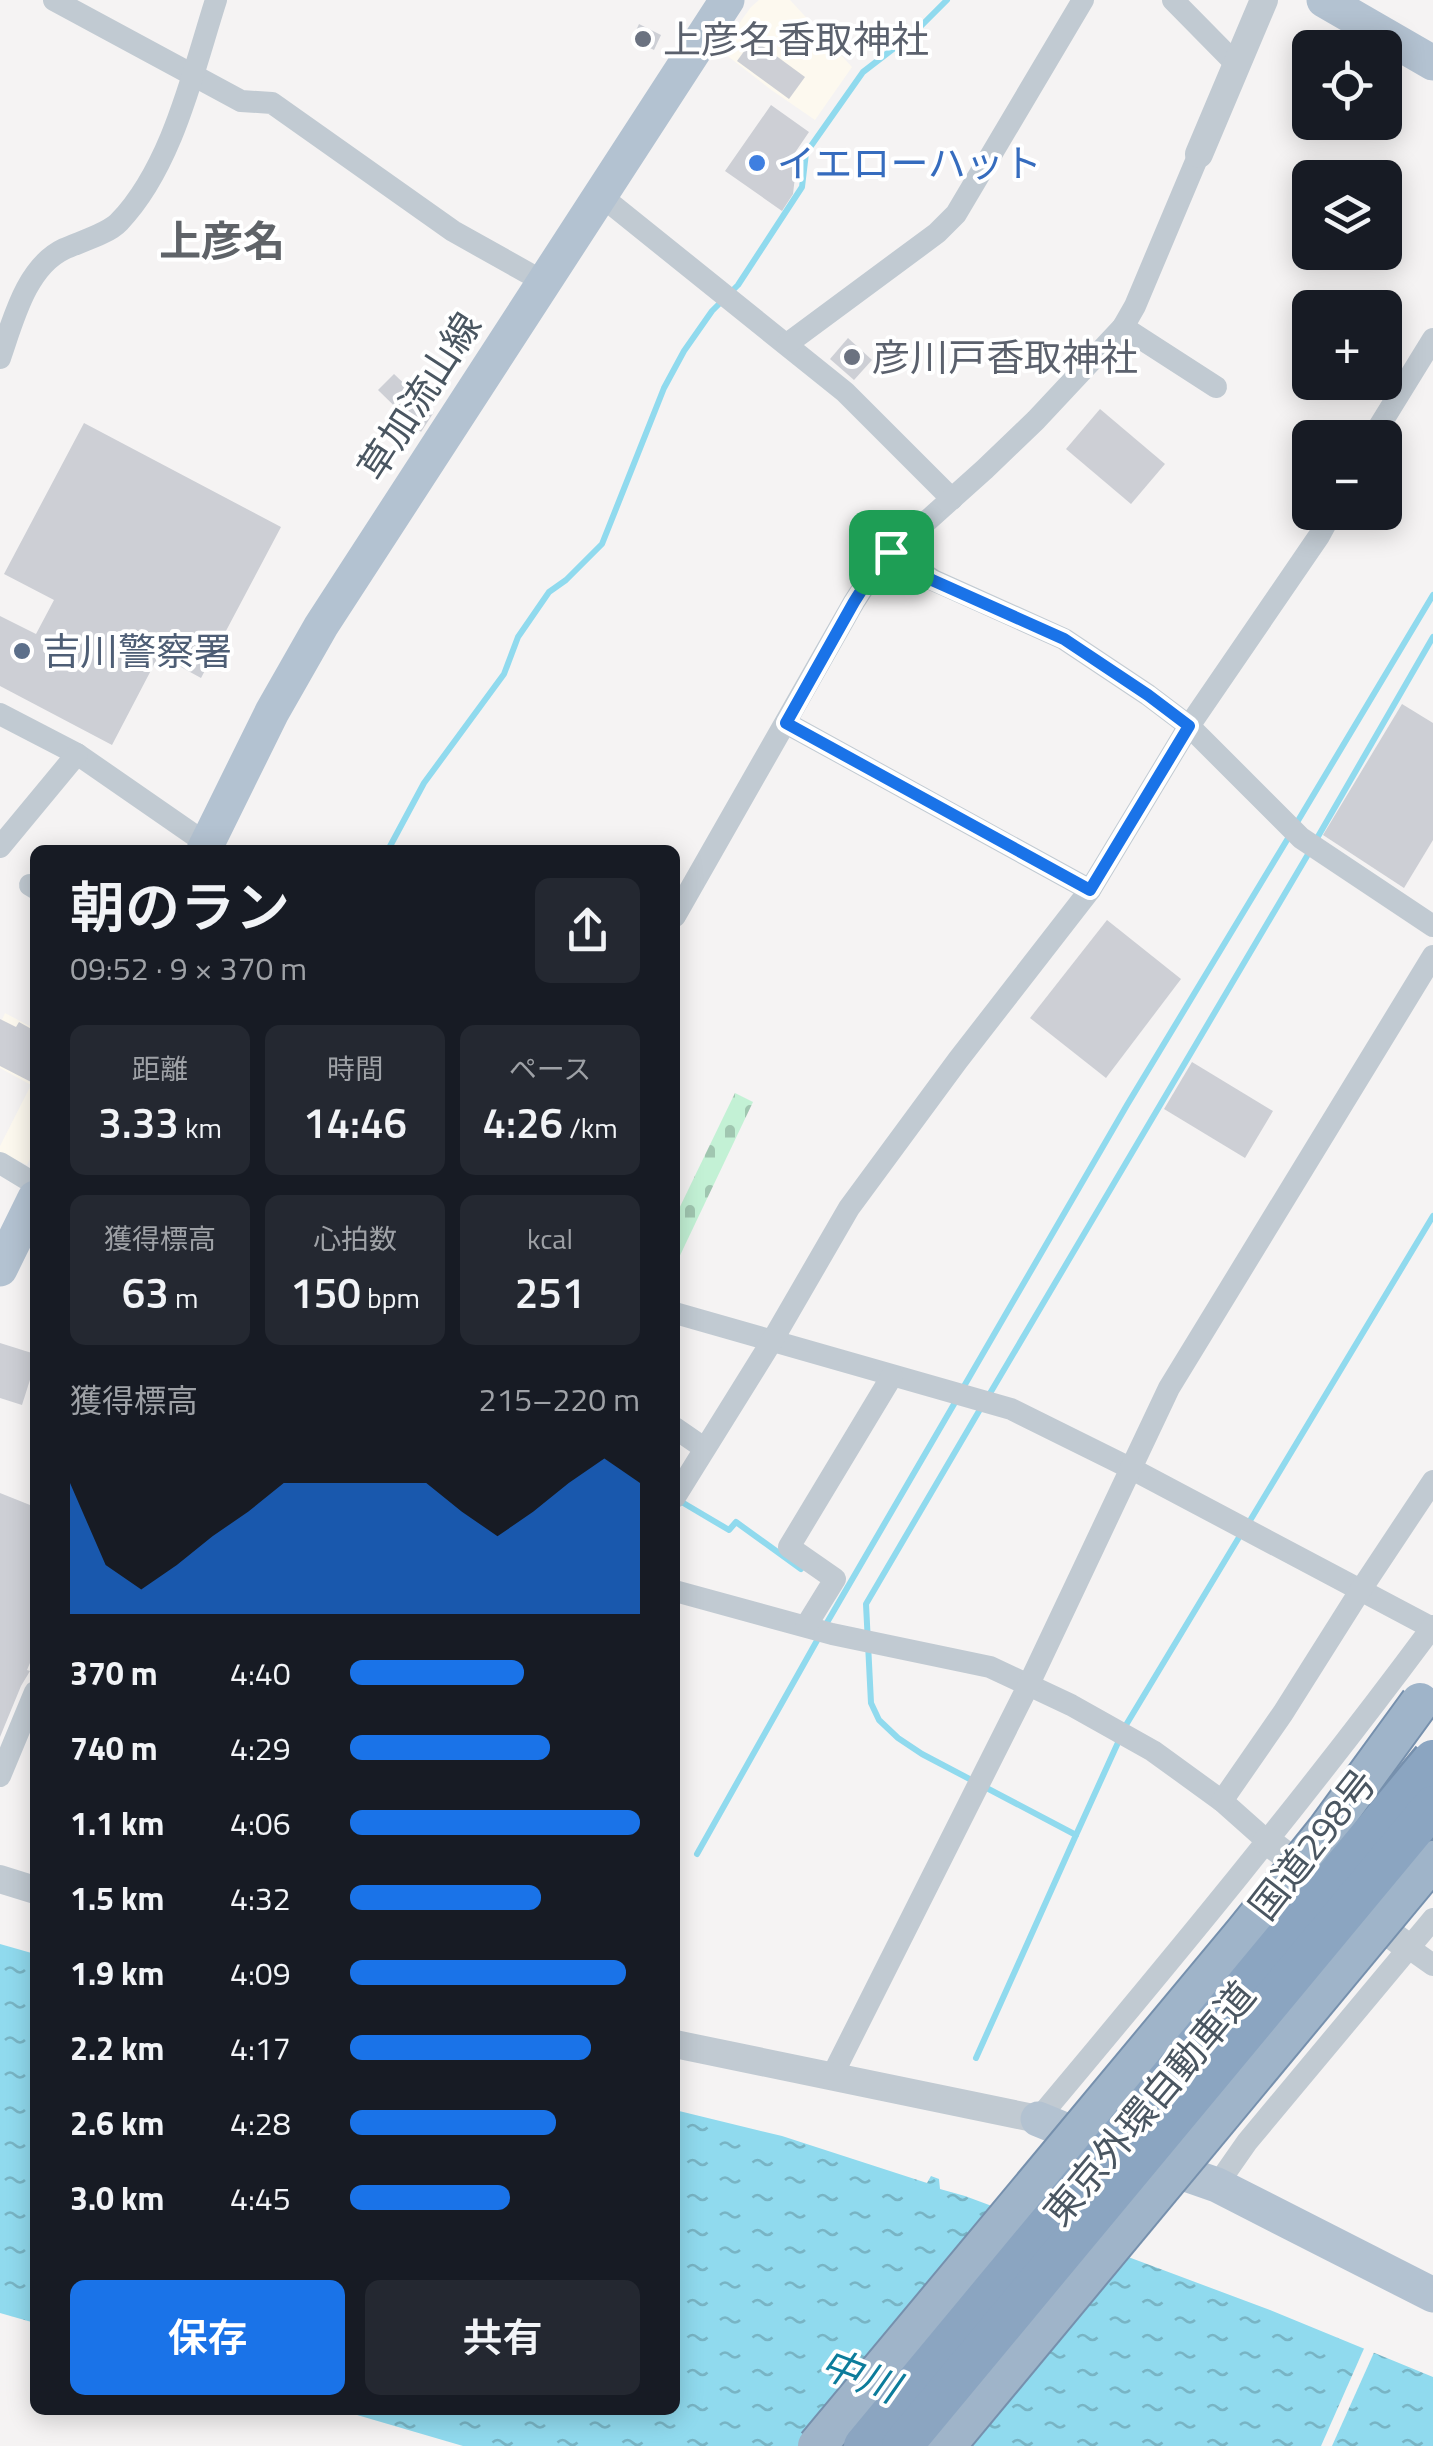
<!DOCTYPE html>
<html lang="ja">
<head>
<meta charset="utf-8">
<style>
	:root { --surface:#171b24; --page:#242831; --text:#f1f3f6; --muted:#9ea1a6; --accent:#1a73e8 }
	body { margin:0; font-family:"Titillium Web","Noto Sans JP",sans-serif; background:var(--page); color:var(--text); height:100vh; display:flex; flex-direction:column; font-size:38px; white-space:nowrap }
	* { box-sizing:border-box; margin:0 }
	p { font-size:32px; color:var(--muted) }
	.icon { flex:none; width:55px; height:55px; fill:none; stroke:currentColor; stroke-width:2; stroke-linecap:round; stroke-linejoin:round }
	.map { position:relative; flex:1; overflow:hidden }
	.panel { position:absolute; left:30px; top:845px; width:650px; height:1570px; display:flex; flex-direction:column; background:var(--surface); border-radius:15px; box-shadow:0 5px 25px #0003 }
	.panel>* { flex:none }
	.fabs { position:absolute; left:1292px; top:30px; display:grid; gap:20px }
	.fabs a { display:grid; place-items:center; width:110px; height:110px; border-radius:15px; background:var(--surface); box-shadow:0 5px 25px #0003; font-size:50px }
	.pin { position:absolute; display:grid; place-items:center; width:85px; height:85px; color:#fff; margin:-42px; border-radius:20px; box-shadow:0 5px 15px #0006 }
	.round { display:grid; place-items:center; flex:none; width:105px; height:105px; border-radius:15px; background:var(--page) }
	.headline { display:flex; align-items:center; justify-content:space-between; height:170px; padding:0 40px }
	h1 { font-size:55px; font-weight:600; line-height:75px }
	.metrics { display:grid; grid-template-columns:repeat(3,1fr); gap:15px; height:170px; padding:10px 40px }
	.metrics div { display:grid; align-content:center; border-radius:15px; background:var(--page); text-align:center }
	.metrics b { font-size:42px; font-weight:600 }
	.metrics small { font-size:28px; font-weight:400 }
	.metrics p { font-size:28px }
	.chart { height:280px; padding:20px 40px }
	.chart p { display:flex; justify-content:space-between }
	.chart svg { width:100%; height:180px; margin-top:10px; fill:var(--accent); opacity:.7 }
	.button { display:flex; gap:20px; margin-top:auto; padding:20px 40px }
	.button a { flex:1; height:115px; border-radius:15px; background:var(--accent); color:#fff; font-size:40px; font-weight:600; line-height:115px; text-align:center }
	.button a+a { background:var(--page); color:var(--text) }
	ul { padding:0 40px; list-style:none; font-size:32px }
	li { display:grid; grid-template-columns:160px 120px 1fr; align-items:center; height:75px }
	li i { height:25px; border-radius:12px; background:var(--accent) }
	.map>svg:first-child { display:block }
	.commercial { fill:#fdf9ef }
	.cemetery { fill:url(#cemetery-stones) }
	.water { fill:url(#water-ripples) }
	.pier { fill:#f5f3f3 }
	.lines { fill:none; stroke-linecap:round; stroke-linejoin:round }
	.stream { stroke:#90daee; stroke-width:6 }
	.building { fill:#cdcfd5 }
	.minor { stroke:#c1cad2; stroke-width:22 }
	.tertiary { stroke:#c1cad2; stroke-width:28 }
	.primary { stroke:#b3c2d1; stroke-width:35 }
	.trunk-bridge-casing { stroke:#7690ad; stroke-width:42; stroke-linecap:butt }
	.motorway-bridge-casing { stroke:#7690ad; stroke-width:45; stroke-linecap:butt }
	.trunk-bridge { stroke:#9fb4c9; stroke-width:38 }
	.motorway-bridge { stroke:#8ba5c1; stroke-width:40 }
	.route-casing { stroke:#fff; stroke-width:20 }
	.route { stroke:#1a73e8; stroke-width:12 }
	.worship-dot { fill:#6b7280; stroke:#fff; stroke-width:4 }
	.shop-dot { fill:#3f7fe0; stroke:#fff; stroke-width:4 }
	.service-dot { fill:#5c6f8a; stroke:#fff; stroke-width:4 }
	.labels { text-anchor:middle; dominant-baseline:central; stroke-width:8; stroke-linejoin:round; paint-order:stroke }
	.worship-label { font-size:38px; fill:#5b616d; stroke:#fff; text-anchor:start }
	.shop-label { font-size:38px; fill:#366cbe; stroke:#fff; text-anchor:start }
	.street-label { font-size:38px; fill:#4a5661; stroke:#fff }
	.service-label { font-size:38px; fill:#4e5e75; stroke:#fff; text-anchor:start }
	.water-label { font-size:40px; font-style:italic; fill:#0c7c9b; stroke:#fff }
	.quarter-label { font-size:42px; font-weight:bold; fill:#5f6368; stroke:#fff }
</style>
</head>
<body>
<div class="map">
<svg width="1433" height="2446" viewBox="0 0 1433 2446">
	<defs>
		<pattern id="cemetery-stones" width="16" height="16" patternUnits="userSpaceOnUse" patternTransform="scale(2.5)"><rect width="16" height="16" fill="#c3f1d5"/><path d="M2 7V4a2 2 0 0 1 4 0v3zM10 15v-3a2 2 0 0 1 4 0v3z" fill="#a0c6b0"/></pattern>
		<pattern id="water-ripples" width="26" height="14" patternUnits="userSpaceOnUse" patternTransform="scale(2.5)"><rect width="26" height="14" fill="#90daee"/><path d="M2 4q2-2 4 0t4 0M15 11q2-2 4 0t4 0" fill="none" stroke="#78b4c4"/></pattern>
	</defs>
	<rect width="100%" height="100%" fill="#f5f3f3"/>
	<g class="commercial">
		<path d="M 759,0 L 790,0 L 852,67 L 815,120 L 770,89 L 720,50 L 751,7 Z"/>
		<path d="M 5,1013 L 35,1029 L 35,1149 L 27,1165 L 0,1152 L 0,1146 L 31,1085 L 0,1068 L 0,1024 Z"/>
	</g>
	<path class="cemetery" d="M 735,1093 L 753,1102 L 675,1266 L 675,1217 Z"/>
	<g class="water">
		<path d="M 0,1944 L 35,1954 L 35,2323 L 0,2313 Z"/>
		<path d="M 675,2110 L 782,2136 L 927,2183 L 931,2176 L 939,2179 L 940,2189 L 965,2196 L 1270,2310 L 1433,2377 L 1433,2446 L 463,2446 L 340,2410 L 675,2410 Z"/>
	</g>
	<path class="pier" d="M 1366,2344 L 1376,2348 L 1332,2446 L 1321,2446 Z"/>
	<g class="lines">
		<g class="stream">
			<path d="M 1296,824 L 1433,595"/>
			<path d="M 1316,840 L 1433,637"/>
			<path d="M 388,850 L 424,783 L 504,674 L 518,637 L 549,592 L 566,580 L 602,544 L 664,388 L 684,351 L 712,311 L 738,285 L 802,187 L 806,153 L 863,72 L 915,32 L 947,0"/>
			<path d="M 963,1388 L 1127,1105 L 1290,835"/>
			<path d="M 989,1395 L 1310,851"/>
			<path d="M 680,1501 L 729,1530 L 736,1522 L 801,1569"/>
			<path d="M 1248,1524 L 1433,1216"/>
			<path d="M 825,1626 L 957,1399"/>
			<path d="M 1076,1835 L 1126,1725 L 1241,1534"/>
			<path d="M 697,1854 L 819,1637"/>
			<path d="M 976,2058 L 1076,1835 L 922,1754 L 898,1738 L 879,1720 L 871,1703 L 866,1604 L 982,1406"/>
		</g>
	</g>
	<g class="building">
		<path d="M 639,24 L 661,35 L 654,50 L 632,39 Z"/>
		<path d="M 753,39 L 805,77 L 789,99 L 737,61 Z"/>
		<path d="M 771,105 L 809,132 L 788,163 L 796,168 L 793,194 L 782,211 L 725,171 Z"/>
		<path d="M 848,338 L 872,360 L 854,380 L 830,359 Z"/>
		<path d="M 394,374 L 434,412 L 421,432 L 378,390 Z"/>
		<path d="M 1100,409 L 1165,464 L 1131,504 L 1066,449 Z"/>
		<path d="M 84,423 L 281,527 L 201,678 L 159,655 L 112,745 L 0,686 L 0,616 L 36,634 L 54,600 L 4,574 Z"/>
		<path d="M 1402,704 L 1433,723 L 1433,840 L 1404,888 L 1323,835 Z"/>
		<path d="M 1107,920 L 1181,979 L 1106,1078 L 1030,1018 Z"/>
		<path d="M 0,1019 L 16,1027 L 19,1022 L 35,1031 L 35,1084 L 0,1066 Z"/>
		<path d="M 1192,1062 L 1273,1111 L 1245,1158 L 1164,1109 Z"/>
		<path d="M 0,1343 L 35,1354 L 35,1364 L 22,1405 L 0,1398 Z"/>
		<path d="M 0,1493 L 35,1507 L 35,1651 L 27,1670 L 30,1671 L 21,1686 L 0,1737 Z"/>
	</g>
	<g class="lines">
		<g class="minor">
			<path d="M 54,0 L 241,101 L 272,103 L 453,231 L 544,282"/>
			<path d="M 1173,0 L 1237,65"/>
			<path d="M 600,195 L 845,392 L 952,499"/>
			<path d="M 1123,327 L 1216,387"/>
			<path d="M 787,344 L 937,233 L 956,214 L 1083,0"/>
			<path d="M 0,358 C 13,321 26,267 64,249 C 79,242 108,234 119,222 C 172,167 193,72 216,0"/>
			<path d="M 1372,438 L 1433,339"/>
			<path d="M 891,552 L 933,580 L 1064,639 L 1148,695 L 1189,726 L 1301,838 L 1433,926"/>
			<path d="M 0,714 L 77,754 L 207,844"/>
			<path d="M 786,723 L 1090,890"/>
			<path d="M 0,847 L 77,754"/>
			<path d="M 30,885 L 35,888"/>
			<path d="M 675,916 L 854,602 L 878,565 L 985,469 L 1036,420 L 1123,327 L 1135,306 L 1199,154"/>
			<path d="M 0,1163 L 35,1184"/>
			<path d="M 675,1313 L 1011,1409 L 1132,1469 L 1432,1628"/>
			<path d="M 675,1428 L 704,1448"/>
			<path d="M 675,1497 L 772,1341 L 849,1208 L 958,1060 L 1090,890 L 1189,726 L 1319,536 L 1332,512"/>
			<path d="M 675,1591 L 832,1634 L 990,1667 L 1071,1705 L 1153,1751 L 1222,1801 L 1267,1841"/>
			<path d="M 806,1626 L 835,1579 L 789,1547 L 892,1376"/>
			<path d="M 0,1776 L 35,1692"/>
			<path d="M 1222,1801 L 1283,1713 L 1360,1591 L 1433,1481"/>
			<path d="M 1409,1948 L 1433,1965"/>
			<path d="M 832,2076 L 1028,1686 L 1169,1388 L 1433,956"/>
			<path d="M 1038,2119 C 1173,1958 1308,1795 1433,1626"/>
			<path d="M 1217,2185 L 1247,2142 L 1433,1919"/>
		</g>
		<g class="tertiary">
			<path d="M 1199,154 L 1264,0"/>
			<path d="M 1267,1841 L 1312,1875"/>
			<path d="M 0,1879 L 35,1890"/>
			<path d="M 1366,1916 L 1409,1948"/>
			<path d="M 675,2044 L 1038,2119"/>
		</g>
		<g class="primary">
			<path d="M 1324,0 L 1433,63"/>
			<path d="M 204,850 L 272,712 L 321,626 L 727,0"/>
			<path d="M 0,1269 L 35,1198"/>
			<path d="M 1038,2119 L 1102,2145"/>
			<path d="M 1151,2162 L 1217,2185 L 1433,2295"/>
		</g>
		<g class="trunk-bridge-casing">
			<g id="trunk-bridge">
				<path d="M 817,2446 L 1244,1933 L 1326,1831 L 1420,1702"/>
				<path d="M 946,2446 L 1433,1860"/>
			</g>
		</g>
		<g class="motorway-bridge-casing">
			<g id="motorway-bridge">
				<path d="M 864,2446 L 1433,1760"/>
				<path d="M 902,2446 L 1433,1806"/>
			</g>
		</g>
		<use href="#trunk-bridge" class="trunk-bridge"/>
		<use href="#motorway-bridge" class="motorway-bridge"/>
	</g>
	<g class="lines">
		<g class="route-casing">
			<path id="route" d="M 891,552 L 932,580 L 1064,639 L 1148,695 L 1189,726 L 1090,890 L 786,723 L 854,602 L 878,564 Z"/>
		</g>
		<use href="#route" class="route"/>
	</g>
	<g class="worship-dot">
		<circle cx="643" cy="39" r="10"/>
		<circle cx="852" cy="357" r="10"/>
	</g>
	<circle class="shop-dot" cx="757" cy="163" r="10"/>
	<circle class="service-dot" cx="22" cy="651" r="10"/>
	<g class="labels">
		<g class="worship-label">
			<text x="663" y="39">上彦名香取神社</text>
			<text x="872" y="357">彦川戸香取神社</text>
		</g>
		<g class="shop-label">
			<text x="777" y="163">イエローハット</text>
		</g>
		<g class="street-label">
			<text transform="translate(419 396) rotate(-57)">草加流山線</text>
			<text transform="translate(1312 1844) rotate(-52)">国道298号</text>
			<text transform="translate(1149 2103) rotate(-50)">東京外環自動車道</text>
		</g>
		<g class="service-label">
			<text x="42" y="651">吉川警察署</text>
		</g>
		<g class="water-label">
			<text transform="translate(860 2375) rotate(21)">中川</text>
		</g>
		<g class="quarter-label">
			<text x="222" y="240">上彦名</text>
		</g>
	</g>
</svg>
<div class="fabs">
<a><svg class="icon" aria-label="locate" viewBox="0 0 24 24"><circle cx="12" cy="12" r="6"/><path d="M12 2v4M12 18v4M2 12h4M18 12h4"/></svg></a>
<a><svg class="icon" aria-label="layers" viewBox="0 0 24 24"><path d="M12 4l9 5-9 5-9-5zM3 14l9 5 9-5"/></svg></a>
<a>+</a>
<a>−</a>
</div>
<div class="pin" style="left:891px;top:552px;background:#1e9e55"><svg class="icon" aria-label="arrive" viewBox="0 0 24 24"><path d="M6 21V4h12l-3 4 3 4H6"/></svg></div>
<section class="panel">
<div class="headline"><div><h1>朝のラン</h1><p>09:52 · 9 × 370 m</p></div><a class="round"><svg class="icon" aria-label="share" viewBox="0 0 24 24"><path d="M12 15V3M7 8l5-5 5 5M5 13v7h14v-7"/></svg></a></div>
<div class="metrics">
<div><p>距離</p><b>3.33<small> km</small></b></div>
<div><p>時間</p><b>14:46</b></div>
<div><p>ペース</p><b>4:26<small> /km</small></b></div>
</div>
<div class="metrics">
<div><p>獲得標高</p><b>63<small> m</small></b></div>
<div><p>心拍数</p><b>150<small> bpm</small></b></div>
<div><p>kcal</p><b>251</b></div>
</div>
<div class="chart"><p><span>獲得標高</span>215–220 m</p>
<svg viewBox="0 0 160 44" preserveAspectRatio="none"><path d="M0 44V12L10 32L20 38L30 32L40 25L50 19L60 12L70 12L80 12L90 12L100 12L110 19L120 25L130 19L140 12L150 6L160 12V44z"/></svg>
</div>
<ul>
<li><b>370 m</b>4:40<i style="width:60%"></i></li>
<li><b>740 m</b>4:29<i style="width:69%"></i></li>
<li><b>1.1 km</b>4:06<i style="width:100%"></i></li>
<li><b>1.5 km</b>4:32<i style="width:66%"></i></li>
<li><b>1.9 km</b>4:09<i style="width:95%"></i></li>
<li><b>2.2 km</b>4:17<i style="width:83%"></i></li>
<li><b>2.6 km</b>4:28<i style="width:71%"></i></li>
<li><b>3.0 km</b>4:45<i style="width:55%"></i></li>
</ul>
<div class="button"><a>保存</a><a>共有</a></div>
</section>
</div>
</body>
</html>
